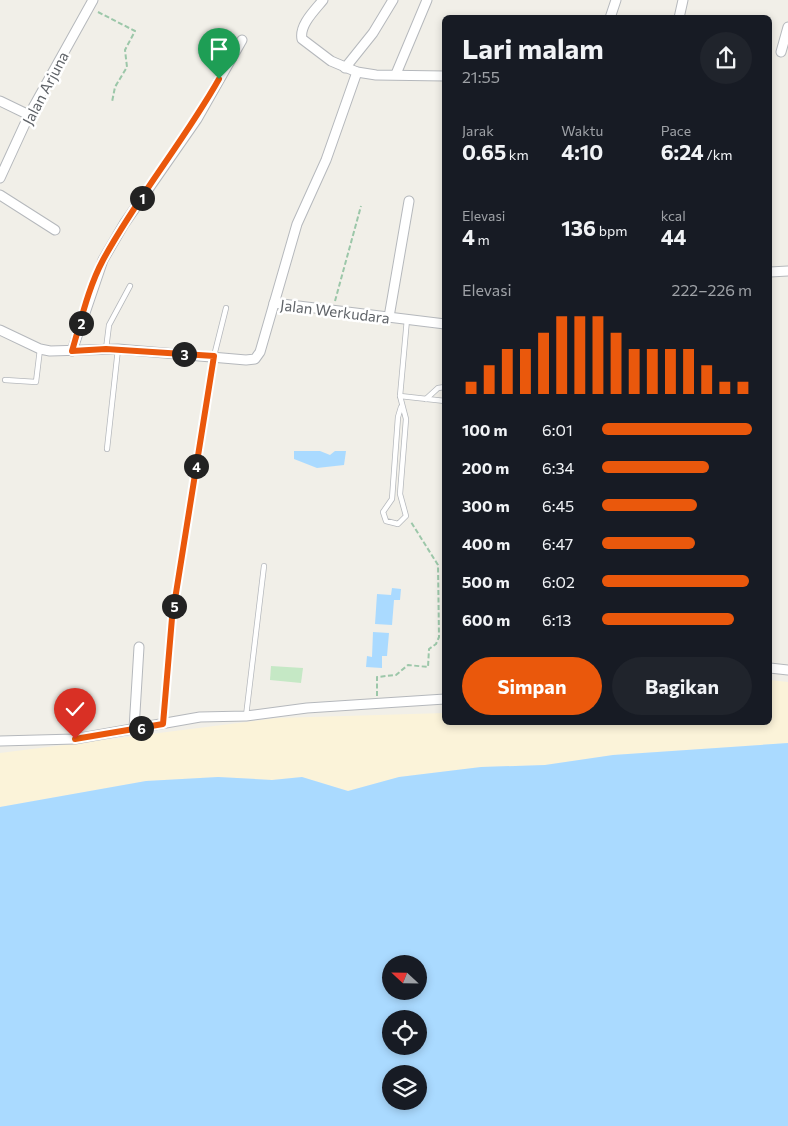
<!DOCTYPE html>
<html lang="id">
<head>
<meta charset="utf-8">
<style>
	:root { --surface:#171b24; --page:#20242c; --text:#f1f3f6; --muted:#9ea1a6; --accent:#ea580c }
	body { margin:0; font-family:Commissioner,sans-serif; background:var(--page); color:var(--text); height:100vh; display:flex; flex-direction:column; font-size:19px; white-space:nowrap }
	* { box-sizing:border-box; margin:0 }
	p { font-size:16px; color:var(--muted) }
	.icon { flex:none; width:28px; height:28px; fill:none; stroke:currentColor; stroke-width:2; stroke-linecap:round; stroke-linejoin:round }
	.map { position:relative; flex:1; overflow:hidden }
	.drawer { position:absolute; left:442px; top:15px; width:330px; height:710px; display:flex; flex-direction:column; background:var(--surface); border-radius:8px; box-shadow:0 2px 8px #0003 }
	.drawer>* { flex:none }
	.needle { width:32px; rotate:292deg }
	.fabs { position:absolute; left:382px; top:955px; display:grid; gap:10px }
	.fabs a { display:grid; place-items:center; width:45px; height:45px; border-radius:50%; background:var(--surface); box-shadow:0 2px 8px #0003; font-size:25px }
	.pin { position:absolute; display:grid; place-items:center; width:42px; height:42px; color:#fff; margin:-51px -21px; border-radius:50% 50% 50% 0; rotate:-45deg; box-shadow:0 0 5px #0007 }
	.pin .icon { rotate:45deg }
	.km { position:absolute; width:25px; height:25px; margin:-12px; border-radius:50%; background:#222; color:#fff; font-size:14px; line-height:25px; text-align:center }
	.round { display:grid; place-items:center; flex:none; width:52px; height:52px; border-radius:26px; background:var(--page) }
	.head { display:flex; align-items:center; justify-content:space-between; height:85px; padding:0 20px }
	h1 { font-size:28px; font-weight:700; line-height:38px }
	.figures { display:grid; grid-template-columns:repeat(3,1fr); gap:8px; height:85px; padding:5px 20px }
	.figures div { display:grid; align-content:center }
	.figures b { font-size:21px; font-weight:700 }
	.figures small { font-size:14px; font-weight:400 }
	.figures p { font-size:14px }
	.chart { height:140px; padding:10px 20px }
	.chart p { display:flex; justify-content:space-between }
	.chart svg { width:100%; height:90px; margin-top:5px; stroke:var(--accent); stroke-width:6 }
	.button { display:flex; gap:10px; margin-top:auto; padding:10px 20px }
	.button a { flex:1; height:58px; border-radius:30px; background:var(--accent); color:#fff; font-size:20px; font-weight:700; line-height:58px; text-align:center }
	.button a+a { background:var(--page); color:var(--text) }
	ul { padding:0 20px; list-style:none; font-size:16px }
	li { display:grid; grid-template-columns:80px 60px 1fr; align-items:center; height:38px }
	li i { height:12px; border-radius:6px; background:var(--accent) }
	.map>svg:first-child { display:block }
	.green { fill:#c5e8c5 }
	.sand { fill:#fbf3d9 }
	.water { fill:#aadaff; fill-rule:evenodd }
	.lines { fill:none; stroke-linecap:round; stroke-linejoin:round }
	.lane-casing { stroke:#b5b8bc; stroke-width:6 }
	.street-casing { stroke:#b5b8bc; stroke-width:11 }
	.path { stroke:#9cc7a9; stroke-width:2; stroke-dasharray:5 2.5; stroke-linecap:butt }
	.lane { stroke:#fff; stroke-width:4.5 }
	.street { stroke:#fff; stroke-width:9 }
	.route-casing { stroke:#fff; stroke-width:10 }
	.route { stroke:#ea580c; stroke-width:6 }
	.labels { text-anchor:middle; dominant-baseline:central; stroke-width:5; stroke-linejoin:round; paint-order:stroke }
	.street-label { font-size:15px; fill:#5f6368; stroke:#fff }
</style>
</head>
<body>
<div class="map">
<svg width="788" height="1126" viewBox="0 0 788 1126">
	<rect width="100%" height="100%" fill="#f1efe8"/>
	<path class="green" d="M 271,666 L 303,668 L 301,683 L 270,680 Z"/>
	<path class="sand" d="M 770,680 L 788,682 L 788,743 L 613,755 L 545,765 L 481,767 L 399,777 L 348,791 L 302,777 L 272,780 L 218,777 L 146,781 L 0,807 L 0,753 L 277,718 L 445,713 L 445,722 L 770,722 Z"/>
	<g class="water">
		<path d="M 294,451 L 320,451 L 330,455 L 335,451 L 346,451 L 344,465 L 317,468 L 294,459 Z"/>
		<path d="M 392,588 L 401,589 L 400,600 L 394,600 L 392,625 L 375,624 L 377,594 L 391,595 Z"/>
		<path d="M 373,632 L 389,633 L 387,656 L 382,656 L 382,668 L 366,667 L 367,656 L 372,657 Z"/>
		<path d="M 788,743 L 788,1126 L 0,1126 L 0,807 L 146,781 L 218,777 L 272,780 L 302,777 L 348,791 L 399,777 L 481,767 L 545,765 L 613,755 ZM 391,964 L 419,964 L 419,991 L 391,991 ZM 391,1019 L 419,1019 L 419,1046 L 391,1046 ZM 391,1074 L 419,1074 L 419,1101 L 391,1101 Z"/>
	</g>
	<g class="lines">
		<g class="lane-casing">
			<g id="lane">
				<path d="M 106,349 L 109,325 L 130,286"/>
				<path d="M 214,356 L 226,308"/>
				<path d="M 5,380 L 36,382 L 40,349"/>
				<path d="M 400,396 L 445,401"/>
				<path d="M 426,399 L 438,388 L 445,387"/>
				<path d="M 401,407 L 398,417 L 392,499 L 383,512 L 386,521 L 398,524 L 406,516 L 400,494 L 406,419 L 400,396 L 407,319"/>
				<path d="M 107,449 L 118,349"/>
				<path d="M 246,716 L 264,566"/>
			</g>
		</g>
		<g class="street-casing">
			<g id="street">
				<path d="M 323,0 C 315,10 299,25 302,39 L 331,61 L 357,72 L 376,75 L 445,76"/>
				<path d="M 610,18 L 616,0"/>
				<path d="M 679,18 L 683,0"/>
				<path d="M 781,52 L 788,27"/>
				<path d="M 345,68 L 373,33 L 393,0"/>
				<path d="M 396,74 L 427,0"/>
				<path d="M 0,101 L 29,115"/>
				<path d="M 0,178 L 29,115 L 93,0"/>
				<path d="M 0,195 L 55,230"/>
				<path d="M 770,272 L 788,271"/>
				<path d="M 274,303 L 445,324"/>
				<path d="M 389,317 L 409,201"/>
				<path d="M 0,330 L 40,349 L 50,351 L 118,349 L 246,360 L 255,359 L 260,352 L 297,224 L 326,160 L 357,72"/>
				<path d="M 72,351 L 103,260 L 124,224 L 197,119 L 242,40"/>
				<path d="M 770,668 L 788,670"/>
				<path d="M 134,729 L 139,647"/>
				<path d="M 0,741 L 75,739 L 200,717 L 246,716 L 307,708 L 445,699"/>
			</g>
		</g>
		<g class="path">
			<path d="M 98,12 L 135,31 L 125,50 L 127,67 L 115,87 L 112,102"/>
			<path d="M 335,301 L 361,206"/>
			<path d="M 377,696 L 377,677 L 396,675 L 408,665 L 428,667 L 429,649 L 436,644 L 439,637 L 438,565 L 411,522"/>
			<path d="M 164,714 L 172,618 L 212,365"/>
		</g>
		<use href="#lane" class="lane"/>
		<use href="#street" class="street"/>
	</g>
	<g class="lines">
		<g class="route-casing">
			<path id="route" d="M 75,739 L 163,724 L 172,618 L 214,356 L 106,349 L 72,351 C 81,321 88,288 103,260 C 137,197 184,141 219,79"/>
		</g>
		<use href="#route" class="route"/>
	</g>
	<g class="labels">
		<g class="street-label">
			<text transform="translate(45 88) rotate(-62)">Jalan Arjuna</text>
			<text transform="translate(335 311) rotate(7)">Jalan Werkudara</text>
		</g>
	</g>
</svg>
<div class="fabs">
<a><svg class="needle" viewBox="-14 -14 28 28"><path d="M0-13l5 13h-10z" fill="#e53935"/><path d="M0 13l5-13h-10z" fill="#9ea1a6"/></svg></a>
<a><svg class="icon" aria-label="locate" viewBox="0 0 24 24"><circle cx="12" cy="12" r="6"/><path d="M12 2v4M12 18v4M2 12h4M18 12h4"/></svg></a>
<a><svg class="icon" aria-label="layers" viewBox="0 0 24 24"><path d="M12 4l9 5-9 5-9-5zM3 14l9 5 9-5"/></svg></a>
</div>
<div class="pin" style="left:219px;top:79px;background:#1e9e55"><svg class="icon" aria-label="arrive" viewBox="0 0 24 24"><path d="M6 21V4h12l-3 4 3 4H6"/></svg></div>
<div class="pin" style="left:75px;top:739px;background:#d93025"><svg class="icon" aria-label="check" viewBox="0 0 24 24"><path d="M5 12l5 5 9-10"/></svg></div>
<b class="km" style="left:142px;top:198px">1</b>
<b class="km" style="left:81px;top:323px">2</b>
<b class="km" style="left:184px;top:354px">3</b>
<b class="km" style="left:196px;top:466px">4</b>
<b class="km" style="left:174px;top:606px">5</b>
<b class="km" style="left:141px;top:728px">6</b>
<section class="drawer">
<div class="head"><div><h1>Lari malam</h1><p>21:55</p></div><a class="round"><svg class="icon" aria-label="share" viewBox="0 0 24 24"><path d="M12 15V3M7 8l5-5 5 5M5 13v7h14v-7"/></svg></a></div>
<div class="figures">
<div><p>Jarak</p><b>0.65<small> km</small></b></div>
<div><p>Waktu</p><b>4:10</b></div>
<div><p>Pace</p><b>6:24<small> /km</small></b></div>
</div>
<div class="figures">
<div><p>Elevasi</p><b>4<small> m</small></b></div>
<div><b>136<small> bpm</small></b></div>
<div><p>kcal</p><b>44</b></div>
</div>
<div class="chart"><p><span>Elevasi</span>222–226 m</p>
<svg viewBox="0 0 160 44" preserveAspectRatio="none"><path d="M5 44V38M15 44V30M25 44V22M35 44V22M45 44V14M55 44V6M65 44V6M75 44V6M85 44V14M95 44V22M105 44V22M115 44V22M125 44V22M135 44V30M145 44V38M155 44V38"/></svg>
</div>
<ul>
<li><b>100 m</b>6:01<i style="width:100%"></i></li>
<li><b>200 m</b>6:34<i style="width:71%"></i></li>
<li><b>300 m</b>6:45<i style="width:63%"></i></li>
<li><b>400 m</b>6:47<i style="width:62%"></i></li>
<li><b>500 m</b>6:02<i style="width:98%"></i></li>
<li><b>600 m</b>6:13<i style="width:88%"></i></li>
</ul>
<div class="button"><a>Simpan</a><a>Bagikan</a></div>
</section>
</div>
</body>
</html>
